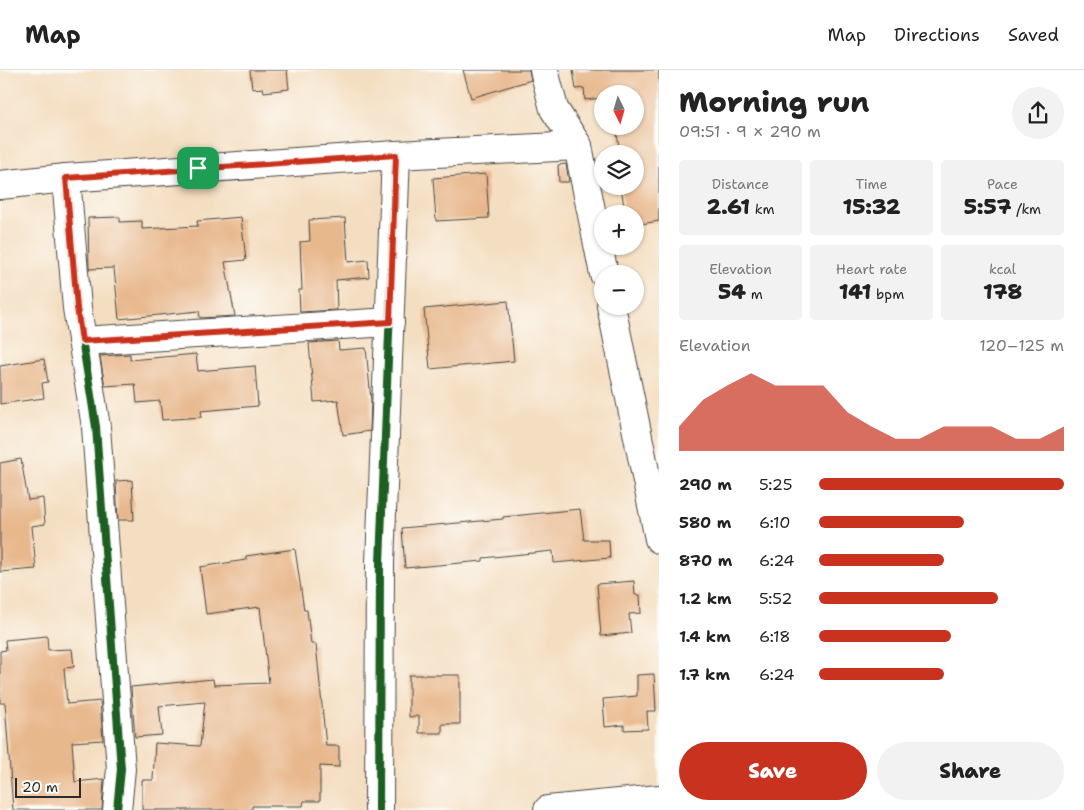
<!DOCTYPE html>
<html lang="en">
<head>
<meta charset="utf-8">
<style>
	:root { --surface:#fff; --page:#f2f2f2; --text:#222; --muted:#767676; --line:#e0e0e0; --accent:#c8321e }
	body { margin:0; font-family:"Shantell Sans",sans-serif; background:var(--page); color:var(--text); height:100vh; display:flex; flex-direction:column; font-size:19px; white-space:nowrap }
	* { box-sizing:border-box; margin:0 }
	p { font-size:16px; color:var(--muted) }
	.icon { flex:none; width:28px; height:28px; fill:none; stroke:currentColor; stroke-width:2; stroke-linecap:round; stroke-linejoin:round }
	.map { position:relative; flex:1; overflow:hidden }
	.side { display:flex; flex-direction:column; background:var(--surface); width:425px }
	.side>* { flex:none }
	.needle { width:32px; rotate:175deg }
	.buttons { position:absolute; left:594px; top:15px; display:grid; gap:10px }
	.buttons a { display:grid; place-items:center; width:50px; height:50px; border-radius:50%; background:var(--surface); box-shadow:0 1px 4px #0004; font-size:25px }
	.scale { position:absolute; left:15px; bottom:12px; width:66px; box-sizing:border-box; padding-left:5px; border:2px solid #2b2b2b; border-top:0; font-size:14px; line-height:18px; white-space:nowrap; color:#2b2b2b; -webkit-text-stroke:4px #fdfcf7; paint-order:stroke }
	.pin { position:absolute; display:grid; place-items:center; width:42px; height:42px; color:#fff; margin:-21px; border-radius:10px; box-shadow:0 2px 8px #0006 }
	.round { display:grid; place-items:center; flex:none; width:52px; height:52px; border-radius:26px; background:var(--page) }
	.head { display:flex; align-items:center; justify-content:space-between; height:85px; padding:0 20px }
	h1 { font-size:28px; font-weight:800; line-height:38px }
	.figures { display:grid; grid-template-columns:repeat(3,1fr); gap:8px; height:85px; padding:5px 20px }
	.figures div { display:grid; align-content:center; border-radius:5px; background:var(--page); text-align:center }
	.figures b { font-size:21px; font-weight:800 }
	.figures small { font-size:14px; font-weight:400 }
	.figures p { font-size:14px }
	.chart { height:140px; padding:10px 20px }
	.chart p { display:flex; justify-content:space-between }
	.chart svg { width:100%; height:90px; margin-top:5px; fill:var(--accent); opacity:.7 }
	.button { display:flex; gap:10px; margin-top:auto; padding:10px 20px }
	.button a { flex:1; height:58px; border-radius:30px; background:var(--accent); color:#fff; font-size:20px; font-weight:800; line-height:58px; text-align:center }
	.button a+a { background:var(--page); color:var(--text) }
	ul { padding:0 20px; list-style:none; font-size:16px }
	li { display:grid; grid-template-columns:80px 60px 1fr; align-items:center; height:38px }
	li i { height:12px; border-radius:6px; background:var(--accent) }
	header { display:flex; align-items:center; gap:30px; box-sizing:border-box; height:70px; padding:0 25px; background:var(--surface); border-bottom:1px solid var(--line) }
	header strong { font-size:24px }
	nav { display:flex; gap:28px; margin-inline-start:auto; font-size:18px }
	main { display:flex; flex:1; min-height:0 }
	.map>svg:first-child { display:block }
	.building { fill:#e8b88d }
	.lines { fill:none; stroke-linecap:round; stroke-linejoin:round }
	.minor-casing { stroke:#494642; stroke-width:30 }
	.minor { stroke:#fff; stroke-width:28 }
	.cycleway-casing { stroke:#fdfcf7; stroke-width:11 }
	.cycleway { stroke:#1b5e20; stroke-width:8 }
	.route-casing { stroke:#fff; stroke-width:10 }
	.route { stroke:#c8321e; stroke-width:6 }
</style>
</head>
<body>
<header>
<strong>Map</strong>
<nav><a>Map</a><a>Directions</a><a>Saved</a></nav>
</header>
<main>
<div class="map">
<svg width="659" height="740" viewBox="0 0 659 740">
	<rect width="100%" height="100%" fill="#fdfcf7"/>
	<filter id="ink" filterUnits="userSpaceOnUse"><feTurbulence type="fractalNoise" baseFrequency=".02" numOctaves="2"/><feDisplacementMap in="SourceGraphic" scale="10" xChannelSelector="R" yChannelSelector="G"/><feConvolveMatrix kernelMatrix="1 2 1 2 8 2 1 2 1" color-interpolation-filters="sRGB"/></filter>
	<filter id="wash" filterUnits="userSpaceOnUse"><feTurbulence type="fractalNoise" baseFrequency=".0096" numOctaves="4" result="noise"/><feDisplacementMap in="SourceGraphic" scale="20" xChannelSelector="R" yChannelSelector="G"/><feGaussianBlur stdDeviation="1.12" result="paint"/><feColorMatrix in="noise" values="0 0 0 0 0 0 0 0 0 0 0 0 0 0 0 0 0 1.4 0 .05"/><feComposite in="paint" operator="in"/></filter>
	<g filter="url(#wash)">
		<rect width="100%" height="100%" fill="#f4dec1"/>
		<g id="blocks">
			<g class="building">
				<path d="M 250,0 L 287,0 L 289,19 L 264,22 L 263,18 L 252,19 Z"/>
				<path d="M 463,0 L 529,0 L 531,10 L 471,28 Z"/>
				<path d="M 573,0 L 659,0 L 659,151 L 635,155 L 635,144 L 625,144 L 621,116 L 635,116 L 635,84 L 620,84 L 616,56 L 635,56 L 635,24 L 602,24 L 602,28 L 585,30 L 584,18 L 576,19 Z"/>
				<path d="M 566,94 L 569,112 L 559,112 L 558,95 Z"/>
				<path d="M 486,104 L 489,148 L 436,151 L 433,108 Z"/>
				<path d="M 120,147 L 120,152 L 142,151 L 142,159 L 198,156 L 197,151 L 241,147 L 246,190 L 225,192 L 235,246 L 200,248 L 199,241 L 119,249 L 114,198 L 89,199 L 88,148 Z"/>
				<path d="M 345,148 L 348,192 L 368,190 L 369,207 L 336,210 L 337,240 L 300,242 L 299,220 L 302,220 L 300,172 L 310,171 L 309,150 Z"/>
				<path d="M 508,231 L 514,291 L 430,299 L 424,239 Z"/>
				<path d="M 338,271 L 339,280 L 366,278 L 371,330 L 370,361 L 343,365 L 338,330 L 314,332 L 309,273 Z"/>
				<path d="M 130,284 L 130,290 L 196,284 L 198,301 L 255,296 L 258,336 L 201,341 L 202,347 L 162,350 L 160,331 L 137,333 L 135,314 L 105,316 L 100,286 Z"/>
				<path d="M 44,289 L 48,312 L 42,313 L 44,328 L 0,334 L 0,296 Z"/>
				<path d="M 21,389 L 28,430 L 43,428 L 45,454 L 32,456 L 36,499 L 0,502 L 0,393 Z"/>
				<path d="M 132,410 L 134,450 L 118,450 L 116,411 Z"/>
				<path d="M 580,439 L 584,470 L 609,470 L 610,488 L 554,493 L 553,481 L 483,488 L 483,491 L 405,498 L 402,458 L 503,449 L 503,447 Z"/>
				<path d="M 295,479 L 304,540 L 307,540 L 311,574 L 316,574 L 326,676 L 339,676 L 339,697 L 320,696 L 320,731 L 304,731 L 303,736 L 252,736 L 252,740 L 142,740 L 142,710 L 153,710 L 155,673 L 200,676 L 205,632 L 159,636 L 162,665 L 135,667 L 131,617 L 213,609 L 214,615 L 269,613 L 260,537 L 206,544 L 200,497 L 246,490 L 246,486 Z"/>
				<path d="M 634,511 L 635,525 L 640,525 L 641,543 L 629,544 L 631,563 L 601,566 L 597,514 Z"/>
				<path d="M 47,566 L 48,580 L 72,579 L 74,597 L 64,598 L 67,634 L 100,631 L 103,670 L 72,672 L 75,712 L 104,709 L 102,740 L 13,740 L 5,633 L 0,633 L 0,581 L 6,580 L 5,570 Z"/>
				<path d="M 654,604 L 656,641 L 647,641 L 648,659 L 624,660 L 624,655 L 605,657 L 603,629 L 637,626 L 637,605 Z"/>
				<path d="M 409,605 L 460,605 L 460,654 L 442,654 L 442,663 L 419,663 L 419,646 L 409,647 Z"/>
			</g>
		</g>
	</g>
	<g filter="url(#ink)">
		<use href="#blocks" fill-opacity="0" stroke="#494642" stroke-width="1"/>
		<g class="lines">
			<g class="minor-casing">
				<g id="minor">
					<path d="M 544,0 L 554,39 L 578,76 L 604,204"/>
					<path d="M 66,108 L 77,238 L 96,357 L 121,699 L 117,740"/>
					<path d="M 0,115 L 66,108 L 396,85 L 578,76"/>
					<path d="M 611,236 L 659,469"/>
					<path d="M 82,271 L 390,252"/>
					<path d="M 379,740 L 380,493 L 396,85"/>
					<path d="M 548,740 L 659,729"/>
				</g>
			</g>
			<use href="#minor" class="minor"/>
			<g class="cycleway-casing">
				<g id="cycleway">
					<path d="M 66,108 L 77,238 L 96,357 L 121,699 L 117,740"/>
					<path d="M 379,740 L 380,493 L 396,85"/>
				</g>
			</g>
			<use href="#cycleway" class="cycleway"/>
		</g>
	</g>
	<g class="lines" filter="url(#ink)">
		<g class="route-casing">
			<path id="route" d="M 396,85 L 390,252 L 82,271 L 77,238 L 66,108 Z"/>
		</g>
		<use href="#route" class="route"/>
	</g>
</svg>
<div class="buttons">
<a><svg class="needle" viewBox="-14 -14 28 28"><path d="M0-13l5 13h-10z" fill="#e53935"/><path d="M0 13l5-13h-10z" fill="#767676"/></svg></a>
<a><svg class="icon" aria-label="layers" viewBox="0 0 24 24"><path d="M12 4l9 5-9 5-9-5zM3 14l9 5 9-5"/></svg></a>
<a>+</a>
<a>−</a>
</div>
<div class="scale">20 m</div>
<div class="pin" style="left:198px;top:98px;background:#1e9e55"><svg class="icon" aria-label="arrive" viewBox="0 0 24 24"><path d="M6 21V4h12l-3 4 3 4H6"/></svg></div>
</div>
<section class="side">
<div class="head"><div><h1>Morning run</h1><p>09:51 · 9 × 290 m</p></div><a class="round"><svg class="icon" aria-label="share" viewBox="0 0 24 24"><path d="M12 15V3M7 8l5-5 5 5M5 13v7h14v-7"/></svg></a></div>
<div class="figures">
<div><p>Distance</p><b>2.61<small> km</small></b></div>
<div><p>Time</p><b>15:32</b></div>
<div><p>Pace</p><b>5:57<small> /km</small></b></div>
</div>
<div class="figures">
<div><p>Elevation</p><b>54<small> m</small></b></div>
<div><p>Heart rate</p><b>141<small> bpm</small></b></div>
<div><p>kcal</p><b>178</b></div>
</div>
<div class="chart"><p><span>Elevation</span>120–125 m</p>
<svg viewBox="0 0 160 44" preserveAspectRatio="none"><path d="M0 44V32L10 19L20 12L30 6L40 12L50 12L60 12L70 25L80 32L90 38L100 38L110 32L120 32L130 32L140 38L150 38L160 32V44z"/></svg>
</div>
<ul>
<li><b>290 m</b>5:25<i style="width:100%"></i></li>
<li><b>580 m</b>6:10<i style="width:59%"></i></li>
<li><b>870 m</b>6:24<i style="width:51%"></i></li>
<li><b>1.2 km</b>5:52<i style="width:73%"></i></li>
<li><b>1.4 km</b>6:18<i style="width:54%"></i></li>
<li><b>1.7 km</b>6:24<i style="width:51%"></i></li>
</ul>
<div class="button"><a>Save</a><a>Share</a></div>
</section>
</main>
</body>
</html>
